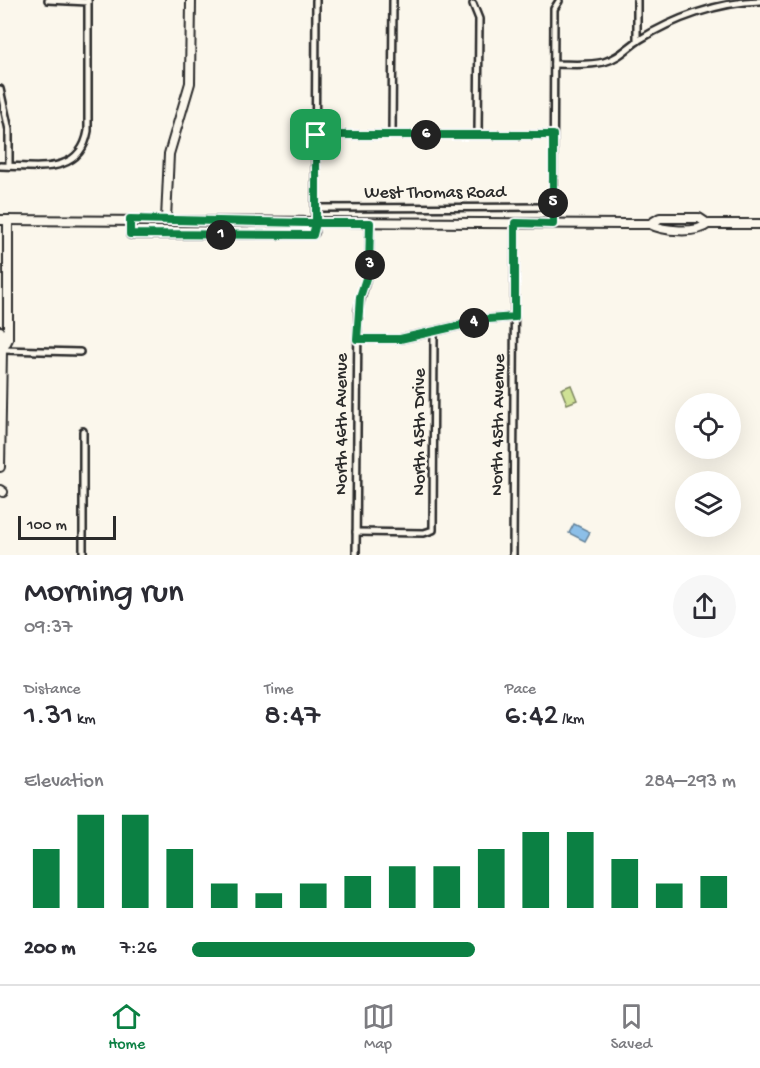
<!DOCTYPE html>
<html lang="en">
<head>
<meta charset="utf-8">
<style>
	:root { --surface:#fff; --page:#f7f7f7; --text:#2b2b33; --muted:#7c7c81; --line:#e1e1e2; --accent:#0b8043 }
	body { margin:0; font-family:"Gochi Hand",sans-serif; background:var(--page); color:var(--text); height:100vh; display:flex; flex-direction:column; font-size:22px; white-space:nowrap }
	* { box-sizing:border-box; margin:0 }
	p { font-size:20px; color:var(--muted) }
	.icon { flex:none; width:33px; height:33px; fill:none; stroke:currentColor; stroke-width:2; stroke-linecap:round; stroke-linejoin:round }
	.map { position:relative; height:555px; overflow:hidden }
	.panel { display:flex; flex-direction:column; background:var(--surface); flex:1 }
	.panel>* { flex:none }
	.tools { position:absolute; left:675px; top:393px; display:grid; gap:12px }
	.tools a { display:grid; place-items:center; width:66px; height:66px; border-radius:50%; background:var(--surface); box-shadow:0 6px 24px #0002; font-size:30px }
	.scale { position:absolute; left:18px; bottom:15px; width:98px; box-sizing:border-box; padding-left:6px; border:3px solid #2b2b2b; border-top:0; font-size:16px; line-height:21px; white-space:nowrap; color:#2b2b2b; -webkit-text-stroke:4px #fbf7ec; paint-order:stroke }
	.pin { position:absolute; display:grid; place-items:center; width:51px; height:51px; color:#fff; margin:-26px; border-radius:12px; box-shadow:0 3px 9px #0006 }
	.km { position:absolute; width:30px; height:30px; margin:-15px; border-radius:50%; background:#222; color:#fff; font-size:16px; line-height:30px; text-align:center }
	.round { display:grid; place-items:center; flex:none; width:63px; height:63px; border-radius:32px; background:var(--page) }
	.headline { display:flex; align-items:center; justify-content:space-between; height:102px; padding:0 24px }
	h1 { font-size:33px; font-weight:600; line-height:45px }
	.stats { display:grid; grid-template-columns:repeat(3,1fr); gap:9px; height:102px; padding:6px 24px }
	.stats div { display:grid; align-content:center }
	.stats b { font-size:30px; font-weight:600 }
	.stats small { font-size:16px; font-weight:400 }
	.stats p { font-size:16px }
	.chart { height:168px; padding:12px 24px }
	.chart p { display:flex; justify-content:space-between }
	.chart svg { width:100%; height:108px; margin-top:6px; stroke:var(--accent); stroke-width:6 }
	ul { padding:0 24px; list-style:none; font-size:20px }
	li { display:grid; grid-template-columns:96px 72px 1fr; align-items:center; height:45px }
	li i { height:15px; border-radius:8px; background:var(--accent) }
	.tab-bar { display:flex; justify-content:space-around; align-items:center; height:84px; border-top:2px solid var(--line); background:var(--surface); font-size:16px; color:var(--muted) }
	.tab-bar a { display:grid; justify-items:center; gap:3px }
	.tab-bar .selected { color:var(--accent) }
	.map>svg:first-child { display:block }
	.green { fill:#cfe195; stroke:#7d8660; stroke-width:1.5 }
	.water { fill:#8cbfe8; stroke:#65849c; stroke-width:1.5 }
	.lines { fill:none; stroke-linecap:round; stroke-linejoin:round }
	.street-casing { stroke:#2b2b2b; stroke-width:10 }
	.secondary-casing { stroke:#2b2b2b; stroke-width:12 }
	.street { stroke:#fbf7ec; stroke-width:5 }
	.secondary { stroke:#fbf7ec; stroke-width:8 }
	.route-casing { stroke:#fff; stroke-width:12 }
	.route { stroke:#0b8043; stroke-width:8 }
	.labels { text-anchor:middle; dominant-baseline:central; stroke-width:5; stroke-linejoin:round; paint-order:stroke }
	.street-label { font-size:18px; fill:#2b2b2b; stroke:#fbf7ec }
</style>
</head>
<body>
<div class="map">
<svg width="760" height="555" viewBox="0 0 760 555">
	<rect width="100%" height="100%" fill="#fbf7ec"/>
	<filter id="ink" filterUnits="userSpaceOnUse"><feTurbulence type="fractalNoise" baseFrequency=".0167" numOctaves="2"/><feDisplacementMap in="SourceGraphic" scale="12" xChannelSelector="R" yChannelSelector="G"/><feConvolveMatrix kernelMatrix="1 2 1 2 8 2 1 2 1" color-interpolation-filters="sRGB"/></filter>
	<g filter="url(#ink)">
		<path class="green" d="M 571,385 L 577,400 L 567,404 L 561,389 Z"/>
		<path class="water" d="M 574,524 L 590,532 L 585,541 L 569,533 Z"/>
		<g class="lines">
			<g class="street-casing">
				<g id="street">
					<path d="M 48,0 L 88,2"/>
					<path d="M 473,4 L 479,19 L 478,135"/>
					<path d="M 637,41 L 637,0"/>
					<path d="M 554,64 C 570,64 588,66 604,62 C 619,58 627,48 639,40 C 674,18 719,2 760,1"/>
					<path d="M 0,89 L 9,130 L 9,166"/>
					<path d="M 316,135 L 553,135"/>
					<path d="M 392,135 L 393,0"/>
					<path d="M 0,166 C 35,166 80,177 88,131 L 88,0"/>
					<path d="M 316,208 L 553,207"/>
					<path d="M 130,220 L 130,235 L 313,235 L 315,233 L 316,0"/>
					<path d="M 553,224 L 554,9 L 559,1"/>
					<path d="M 357,339 L 400,339 L 488,319 L 515,317"/>
					<path d="M 2,350 L 80,352"/>
					<path d="M 356,532 L 424,533 L 433,530 L 434,333"/>
					<path d="M 83,555 L 83,431"/>
					<path d="M 356,555 L 358,310 L 369,269 L 370,223"/>
					<path d="M 513,555 L 515,223"/>
				</g>
			</g>
			<g class="secondary-casing">
				<g id="secondary">
					<path d="M 166,219 L 169,154 L 190,83 L 191,0"/>
					<path d="M 0,220 L 625,224 L 650,224 L 660,218 L 699,218 L 708,224 L 760,224"/>
					<path d="M 650,224 C 663,231 696,234 708,224"/>
					<path d="M 0,331 L 2,350 L 0,467"/>
					<path d="M 3,349 L 8,339 L 8,220"/>
					<path d="M 0,490 L 3,492"/>
				</g>
			</g>
			<use href="#street" class="street"/>
			<use href="#secondary" class="secondary"/>
		</g>
	</g>
	<g class="lines" filter="url(#ink)">
		<g class="route-casing">
			<path id="route" d="M 316,135 L 316,223 L 313,235 L 130,234 L 130,219 L 308,223 L 370,223 L 369,269 L 360,297 L 357,339 L 400,339 L 488,319 L 515,317 L 515,223 L 553,224 L 553,135 L 316,135"/>
		</g>
		<use href="#route" class="route"/>
	</g>
	<g class="labels">
		<g class="street-label">
			<text x="435" y="193">West Thomas Road</text>
			<text transform="translate(342 424) rotate(-90)">North 46th Avenue</text>
			<text transform="translate(499 425) rotate(-89)">North 45th Avenue</text>
			<text transform="translate(420 432) rotate(-90)">North 45th Drive</text>
		</g>
	</g>
</svg>
<div class="tools">
<a><svg class="icon" aria-label="locate" viewBox="0 0 24 24"><circle cx="12" cy="12" r="6"/><path d="M12 2v4M12 18v4M2 12h4M18 12h4"/></svg></a>
<a><svg class="icon" aria-label="layers" viewBox="0 0 24 24"><path d="M12 4l9 5-9 5-9-5zM3 14l9 5 9-5"/></svg></a>
</div>
<div class="scale">100 m</div>
<div class="pin" style="left:316px;top:135px;background:#1e9e55"><svg class="icon" aria-label="arrive" viewBox="0 0 24 24"><path d="M6 21V4h12l-3 4 3 4H6"/></svg></div>
<b class="km" style="left:221px;top:235px">1</b>
<b class="km" style="left:370px;top:265px">3</b>
<b class="km" style="left:474px;top:323px">4</b>
<b class="km" style="left:553px;top:203px">5</b>
<b class="km" style="left:426px;top:135px">6</b>
</div>
<section class="panel">
<div class="headline"><div><h1>Morning run</h1><p>09:37</p></div><a class="round"><svg class="icon" aria-label="share" viewBox="0 0 24 24"><path d="M12 15V3M7 8l5-5 5 5M5 13v7h14v-7"/></svg></a></div>
<div class="stats">
<div><p>Distance</p><b>1.31<small> km</small></b></div>
<div><p>Time</p><b>8:47</b></div>
<div><p>Pace</p><b>6:42<small> /km</small></b></div>
</div>
<div class="chart"><p><span>Elevation</span>284–293 m</p>
<svg viewBox="0 0 160 44" preserveAspectRatio="none"><path d="M5 44V20M15 44V6M25 44V6M35 44V20M45 44V34M55 44V38M65 44V34M75 44V31M85 44V27M95 44V27M105 44V20M115 44V13M125 44V13M135 44V24M145 44V34M155 44V31"/></svg>
</div>
<ul>
<li><b>200 m</b>7:26<i style="width:52%"></i></li>
</ul>
</section>
<nav class="tab-bar">
<a class="selected"><svg class="icon" aria-label="home" viewBox="0 0 24 24"><path d="M3 11l9-7 9 7M6 9v11h12V9"/></svg>Home</a>
<a><svg class="icon" aria-label="map" viewBox="0 0 24 24"><path d="M3 6l6-2 6 2 6-2v14l-6 2-6-2-6 2zM9 4v14M15 6v14"/></svg>Map</a>
<a><svg class="icon" aria-label="saved" viewBox="0 0 24 24"><path d="M7 4h10v16l-5-4-5 4z"/></svg>Saved</a>
</nav>
</body>
</html>
